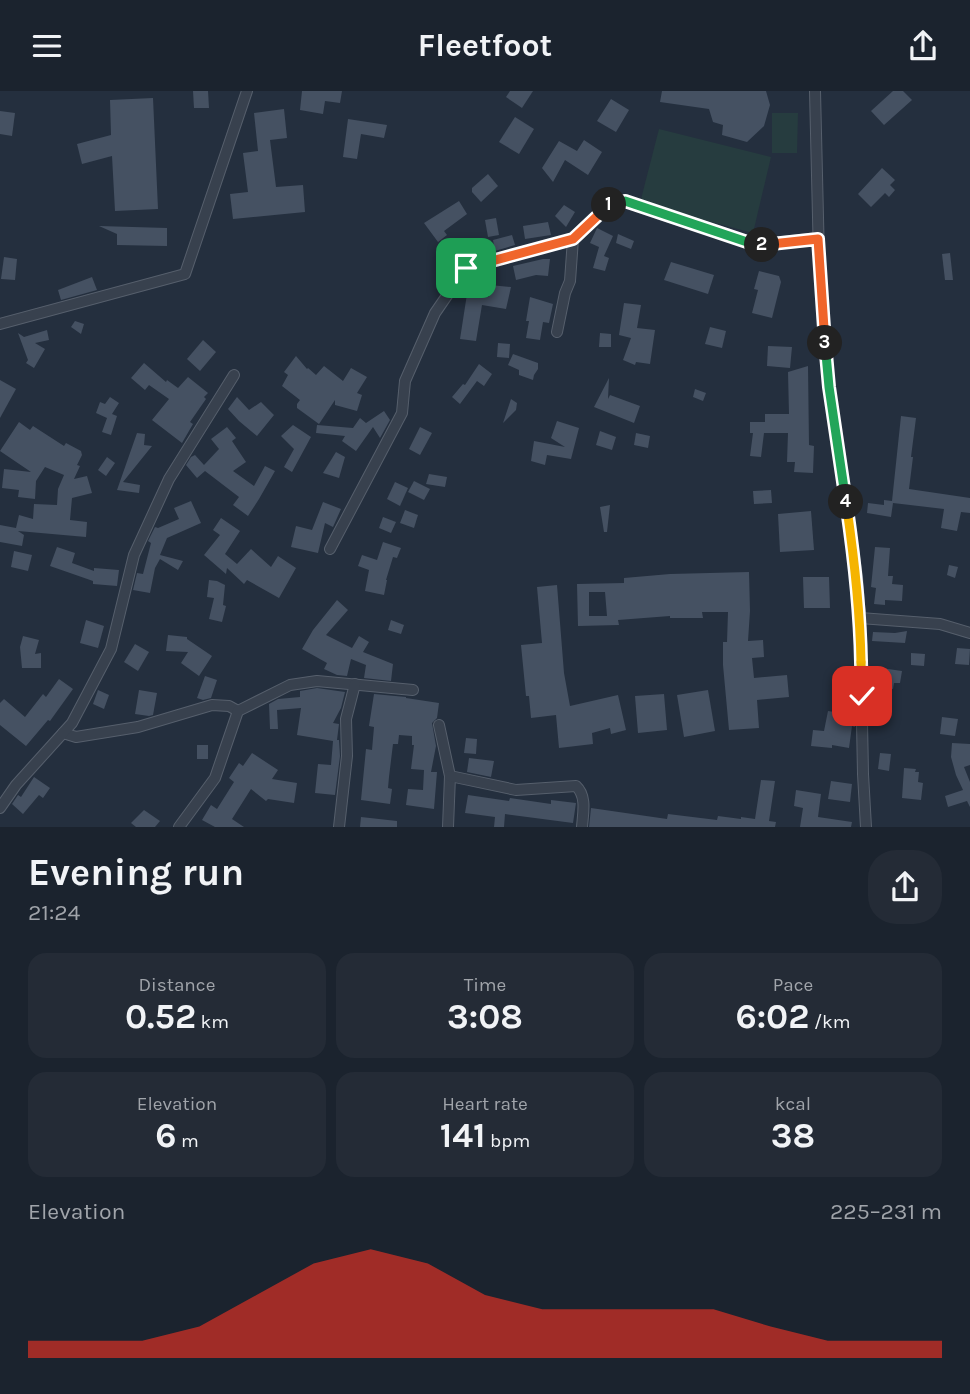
<!DOCTYPE html>
<html lang="en">
<head>
<meta charset="utf-8">
<style>
	:root { --surface:#1b232e; --page:#242b36; --text:#f1f3f6; --muted:#a0a4aa; --accent:#d93025 }
	body { margin:0; font-family:Karla,sans-serif; background:var(--page); color:var(--text); height:100vh; display:flex; flex-direction:column; font-size:26px; white-space:nowrap }
	* { box-sizing:border-box; margin:0 }
	p { font-size:23px; color:var(--muted) }
	.icon { flex:none; width:38px; height:38px; fill:none; stroke:currentColor; stroke-width:2; stroke-linecap:round; stroke-linejoin:round }
	.map { position:relative; height:736px; overflow:hidden }
	.side { display:flex; flex-direction:column; background:var(--surface); flex:1 }
	.side>* { flex:none }
	.pin { position:absolute; display:grid; place-items:center; width:60px; height:60px; color:#fff; margin:-30px; border-radius:14px; box-shadow:0 4px 10px #0006 }
	.km { position:absolute; width:35px; height:35px; margin:-18px; border-radius:50%; background:#222; color:#fff; font-size:19px; line-height:35px; text-align:center }
	.round { display:grid; place-items:center; flex:none; width:74px; height:74px; border-radius:28px; background:var(--page) }
	.overview { display:flex; align-items:center; justify-content:space-between; height:119px; padding:0 28px }
	h1 { font-size:38px; font-weight:700; line-height:52px }
	.stats { display:grid; grid-template-columns:repeat(3,1fr); gap:10px; height:119px; padding:7px 28px }
	.stats div { display:grid; align-content:center; border-radius:18px; background:var(--page); text-align:center }
	.stats b { font-size:35px; font-weight:700 }
	.stats small { font-size:19px; font-weight:400 }
	.stats p { font-size:19px }
	.chart { height:196px; padding:14px 28px }
	.chart p { display:flex; justify-content:space-between }
	.chart svg { width:100%; height:126px; margin-top:7px; fill:var(--accent); opacity:.7 }
	header { display:flex; justify-content:space-between; align-items:center; height:91px; padding:0 28px; background:var(--surface); font-size:32px; font-weight:700 }
	.map>svg:first-child { display:block }
	.pitch { fill:#263c3f }
	.building { fill:#455162; fill-rule:evenodd }
	.lines { fill:none; stroke-linecap:round; stroke-linejoin:round }
	.minor-casing { stroke:#565f6c; stroke-width:12 }
	.minor { stroke:#38414e; stroke-width:10 }
	.split-1-casing { stroke:#fff; stroke-width:14 }
	.split-2-casing { stroke:#fff; stroke-width:14 }
	.split-3-casing { stroke:#fff; stroke-width:14 }
	.split-4-casing { stroke:#fff; stroke-width:14 }
	.split-5-casing { stroke:#fff; stroke-width:14 }
	.split-6-casing { stroke:#fff; stroke-width:14 }
	.split-1 { stroke:#f0652b; stroke-width:9 }
	.split-2 { stroke:#22a559; stroke-width:9 }
	.split-3 { stroke:#f0652b; stroke-width:9 }
	.split-4 { stroke:#22a559; stroke-width:9 }
	.split-5 { stroke:#f5b400; stroke-width:9 }
	.split-6 { stroke:#f5b400; stroke-width:9 }
</style>
</head>
<body>
<header><svg class="icon" aria-label="menu" viewBox="0 0 24 24"><path d="M4 6h16M4 12h16M4 18h16"/></svg>Fleetfoot<svg class="icon" aria-label="share" viewBox="0 0 24 24"><path d="M12 15V3M7 8l5-5 5 5M5 13v7h14v-7"/></svg></header>
<div class="map">
<svg width="970" height="736" viewBox="0 0 970 736">
	<rect width="100%" height="100%" fill="#242f3e"/>
	<g class="pitch">
		<path d="M 772,22 L 798,22 L 797,62 L 772,62 Z"/>
		<path d="M 659,38 L 771,66 L 753,142 L 640,112 Z"/>
	</g>
	<g class="building">
		<path d="M 193,0 L 208,0 L 209,17 L 194,17 Z"/>
		<path d="M 302,0 L 342,0 L 340,12 L 325,10 L 323,23 L 300,19 Z"/>
		<path d="M 510,0 L 533,0 L 522,17 L 506,6 Z"/>
		<path d="M 662,0 L 766,0 L 770,14 L 764,35 L 747,51 L 722,44 L 723,34 L 713,31 L 709,18 L 660,11 Z"/>
		<path d="M 893,0 L 903,0 L 912,9 L 884,34 L 871,20 Z"/>
		<path d="M 153,7 L 158,118 L 115,120 L 112,65 L 82,73 L 77,53 L 111,44 L 110,9 Z"/>
		<path d="M 611,8 L 629,19 L 616,41 L 597,30 Z"/>
		<path d="M 284,18 L 287,47 L 270,49 L 276,96 L 303,94 L 305,121 L 233,128 L 230,103 L 248,101 L 243,62 L 258,60 L 254,22 Z"/>
		<path d="M 0,20 L 15,22 L 12,45 L 0,43 Z"/>
		<path d="M 515,26 L 534,38 L 519,63 L 499,51 Z"/>
		<path d="M 348,28 L 387,34 L 384,47 L 361,43 L 357,68 L 343,66 Z"/>
		<path d="M 584,49 L 602,61 L 588,84 L 565,69 L 553,91 L 542,77 L 559,50 L 577,60 Z"/>
		<path d="M 882,77 L 895,89 L 890,94 L 895,99 L 889,106 L 885,102 L 871,116 L 858,103 Z"/>
		<path d="M 488,83 L 498,95 L 481,111 L 472,101 L 472,97 Z"/>
		<path d="M 459,110 L 467,123 L 444,140 L 447,144 L 438,151 L 424,132 Z"/>
		<path d="M 564,114 L 575,121 L 566,136 L 555,125 Z"/>
		<path d="M 496,127 L 499,144 L 488,146 L 485,129 Z"/>
		<path d="M 548,131 L 551,144 L 525,148 L 523,135 Z"/>
		<path d="M 99,135 L 167,137 L 167,155 L 117,154 L 117,143 Z"/>
		<path d="M 597,137 L 613,145 L 604,165 L 609,167 L 605,180 L 593,177 L 599,156 L 590,152 Z"/>
		<path d="M 618,143 L 634,150 L 631,158 L 616,152 Z"/>
		<path d="M 512,144 L 515,154 L 495,160 L 493,149 Z"/>
		<path d="M 950,162 L 953,189 L 945,189 L 942,163 Z"/>
		<path d="M 4,166 L 17,168 L 15,189 L 1,188 Z"/>
		<path d="M 543,168 L 550,168 L 548,185 L 536,184 L 516,189 L 513,175 Z"/>
		<path d="M 671,171 L 714,184 L 708,203 L 664,189 Z"/>
		<path d="M 759,180 L 779,185 L 781,191 L 772,227 L 752,222 L 758,199 L 754,198 Z"/>
		<path d="M 92,186 L 97,199 L 61,209 L 58,199 Z"/>
		<path d="M 490,194 L 511,196 L 506,218 L 482,214 L 476,250 L 460,248 L 467,203 L 489,206 Z"/>
		<path d="M 530,206 L 553,213 L 549,232 L 543,231 L 540,249 L 526,247 L 529,230 L 526,230 Z"/>
		<path d="M 624,212 L 641,214 L 637,237 L 655,239 L 650,273 L 636,271 L 635,274 L 623,269 L 631,247 L 619,244 Z"/>
		<path d="M 75,230 L 84,233 L 81,243 L 71,236 Z"/>
		<path d="M 710,236 L 726,240 L 722,257 L 705,253 Z"/>
		<path d="M 47,239 L 49,249 L 35,252 L 45,258 L 34,277 L 26,272 L 28,269 L 18,242 L 24,246 Z"/>
		<path d="M 600,242 L 611,243 L 611,256 L 599,256 Z"/>
		<path d="M 203,249 L 216,261 L 200,280 L 187,268 Z"/>
		<path d="M 498,252 L 510,253 L 509,267 L 497,266 Z"/>
		<path d="M 768,255 L 792,256 L 790,277 L 767,275 Z"/>
		<path d="M 513,263 L 538,272 L 538,278 L 534,284 L 533,289 L 519,284 L 519,279 L 508,274 Z"/>
		<path d="M 296,265 L 307,278 L 308,277 L 316,284 L 324,275 L 343,290 L 351,277 L 367,286 L 357,302 L 362,304 L 357,320 L 335,314 L 335,309 L 319,333 L 297,317 L 297,313 L 300,309 L 282,295 L 288,284 L 284,281 Z"/>
		<path d="M 144,272 L 166,291 L 167,289 L 178,297 L 188,286 L 208,302 L 204,306 L 206,308 L 190,331 L 193,333 L 182,352 L 152,329 L 169,308 L 149,294 L 145,299 L 131,287 Z"/>
		<path d="M 479,273 L 492,283 L 484,295 L 477,290 L 460,313 L 452,306 L 463,293 L 465,294 Z"/>
		<path d="M 808,275 L 809,354 L 814,355 L 813,382 L 794,381 L 795,371 L 787,371 L 788,342 L 764,342 L 761,366 L 750,365 L 753,342 L 750,342 L 750,331 L 765,331 L 765,323 L 789,323 L 788,281 Z"/>
		<path d="M 609,287 L 608,308 L 610,304 L 640,315 L 634,332 L 594,316 Z"/>
		<path d="M 0,289 L 16,298 L 0,327 Z"/>
		<path d="M 695,298 L 706,302 L 703,310 L 693,306 Z"/>
		<path d="M 110,306 L 119,312 L 112,323 L 117,325 L 111,344 L 102,341 L 107,327 L 96,322 L 100,311 L 105,313 Z"/>
		<path d="M 237,306 L 249,319 L 261,311 L 274,324 L 257,345 L 239,330 L 228,318 Z"/>
		<path d="M 511,308 L 517,312 L 516,319 L 503,332 Z"/>
		<path d="M 384,320 L 390,329 L 380,347 L 373,336 L 356,360 L 342,350 L 345,345 L 316,342 L 317,334 L 353,337 L 360,327 L 366,332 Z"/>
		<path d="M 901,325 L 916,327 L 911,366 L 913,366 L 909,398 L 970,407 L 970,422 L 961,421 L 957,440 L 941,437 L 944,418 L 893,412 L 891,426 L 867,422 L 868,412 L 884,414 L 884,409 L 892,410 Z"/>
		<path d="M 557,330 L 579,337 L 571,368 L 547,364 L 545,374 L 531,370 L 534,350 L 565,356 L 551,347 Z"/>
		<path d="M 19,331 L 30,339 L 33,335 L 64,355 L 66,352 L 81,360 L 82,364 L 77,374 L 80,375 L 74,388 L 87,385 L 92,402 L 72,407 L 70,429 L 87,431 L 86,446 L 18,440 L 24,444 L 22,455 L 0,451 L 0,434 L 16,437 L 19,424 L 33,428 L 34,413 L 57,414 L 58,398 L 64,384 L 45,376 L 36,390 L 35,408 L 18,406 L 19,399 L 2,397 L 4,378 L 31,381 L 0,360 Z"/>
		<path d="M 293,334 L 311,346 L 292,381 L 284,376 L 294,358 L 281,345 Z"/>
		<path d="M 227,336 L 236,347 L 232,350 L 246,371 L 233,380 L 254,395 L 265,375 L 275,380 L 259,408 L 248,425 L 233,414 L 239,406 L 205,380 L 197,387 L 186,374 L 191,366 L 195,364 L 204,374 L 219,358 L 211,348 Z"/>
		<path d="M 420,336 L 432,342 L 420,364 L 409,358 Z"/>
		<path d="M 600,340 L 616,346 L 612,359 L 596,354 Z"/>
		<path d="M 137,342 L 145,343 L 144,354 L 152,355 L 123,391 L 140,394 L 139,402 L 117,399 Z"/>
		<path d="M 636,342 L 650,345 L 648,357 L 634,354 Z"/>
		<path d="M 336,361 L 345,366 L 339,387 L 323,382 Z"/>
		<path d="M 107,366 L 115,372 L 106,385 L 98,379 Z"/>
		<path d="M 429,383 L 447,386 L 445,396 L 426,393 Z"/>
		<path d="M 414,390 L 430,398 L 424,409 L 408,401 Z"/>
		<path d="M 395,391 L 408,397 L 400,415 L 387,408 Z"/>
		<path d="M 771,399 L 772,412 L 754,413 L 753,400 Z"/>
		<path d="M 191,410 L 201,432 L 167,447 L 160,464 L 183,470 L 178,479 L 160,468 L 155,477 L 150,502 L 133,499 L 137,482 L 143,483 L 151,452 L 148,450 L 155,436 L 158,437 L 179,428 L 174,417 Z"/>
		<path d="M 323,411 L 341,418 L 333,436 L 325,432 L 318,462 L 291,456 L 296,435 L 312,439 Z"/>
		<path d="M 610,414 L 607,441 L 604,441 L 600,416 Z"/>
		<path d="M 405,419 L 418,424 L 414,437 L 400,432 Z"/>
		<path d="M 811,420 L 814,459 L 780,461 L 778,423 Z"/>
		<path d="M 383,426 L 396,431 L 391,442 L 379,437 Z"/>
		<path d="M 221,427 L 240,440 L 225,463 L 237,473 L 251,458 L 271,476 L 278,465 L 296,477 L 279,507 L 247,489 L 244,493 L 227,477 L 226,483 L 204,464 L 220,444 L 213,439 Z"/>
		<path d="M 383,451 L 401,457 L 397,467 L 393,466 L 386,489 L 387,489 L 384,504 L 365,500 L 369,479 L 358,475 L 362,464 L 377,469 Z"/>
		<path d="M 57,456 L 75,462 L 72,472 L 94,480 L 94,477 L 119,479 L 117,495 L 93,493 L 93,490 L 50,475 Z"/>
		<path d="M 875,456 L 890,457 L 888,485 L 893,485 L 892,493 L 903,494 L 902,510 L 885,509 L 885,514 L 874,513 L 876,497 L 871,496 Z"/>
		<path d="M 14,460 L 32,464 L 28,480 L 11,476 Z"/>
		<path d="M 949,474 L 958,476 L 955,487 L 947,484 Z"/>
		<path d="M 749,481 L 750,520 L 748,550 L 763,549 L 764,566 L 752,567 L 754,587 L 787,584 L 789,606 L 757,609 L 759,637 L 729,639 L 723,574 L 723,551 L 727,551 L 728,521 L 702,521 L 703,527 L 670,527 L 670,525 L 618,529 L 619,534 L 578,535 L 577,493 L 624,492 L 624,487 L 670,483 ZM 589,501 L 605,501 L 607,525 L 589,525 Z"/>
		<path d="M 803,486 L 829,486 L 830,517 L 804,517 Z"/>
		<path d="M 209,489 L 217,490 L 225,494 L 223,514 L 226,515 L 222,531 L 209,528 L 214,507 L 207,506 Z"/>
		<path d="M 557,494 L 564,582 L 570,615 L 618,604 L 626,639 L 611,643 L 610,637 L 592,642 L 593,653 L 559,657 L 556,624 L 531,627 L 529,605 L 526,605 L 521,554 L 542,552 L 537,496 Z"/>
		<path d="M 337,509 L 348,519 L 326,544 L 352,557 L 359,545 L 369,551 L 363,561 L 393,573 L 391,590 L 364,587 L 366,574 L 351,568 L 347,585 L 337,584 L 324,578 L 327,572 L 302,558 L 313,539 Z"/>
		<path d="M 86,529 L 104,535 L 98,557 L 80,552 Z"/>
		<path d="M 391,529 L 404,534 L 401,543 L 388,539 Z"/>
		<path d="M 907,540 L 905,552 L 872,550 L 873,541 L 895,542 Z"/>
		<path d="M 168,544 L 187,546 L 187,548 L 212,565 L 199,585 L 181,572 L 188,561 L 166,560 Z"/>
		<path d="M 23,545 L 39,549 L 35,563 L 41,562 L 41,577 L 22,577 L 20,556 Z"/>
		<path d="M 135,553 L 149,561 L 138,580 L 124,571 Z"/>
		<path d="M 957,557 L 970,558 L 969,574 L 955,573 Z"/>
		<path d="M 911,562 L 925,563 L 924,575 L 911,574 Z"/>
		<path d="M 874,576 L 902,580 L 900,592 L 894,592 L 893,598 L 884,597 L 885,590 L 873,589 Z"/>
		<path d="M 205,585 L 217,589 L 211,607 L 203,609 L 197,607 Z"/>
		<path d="M 59,588 L 73,598 L 50,630 L 48,629 L 26,655 L 0,634 L 0,612 L 4,608 L 25,626 L 43,603 L 46,606 Z"/>
		<path d="M 317,597 L 345,601 L 341,617 L 333,632 L 339,633 L 337,649 L 339,649 L 340,665 L 335,704 L 315,702 L 318,673 L 331,674 L 333,650 L 297,644 L 301,617 L 277,619 L 278,638 L 270,638 L 269,613 L 278,608 L 300,606 L 300,600 Z"/>
		<path d="M 98,599 L 109,604 L 104,618 L 93,613 Z"/>
		<path d="M 139,599 L 157,602 L 153,624 L 149,625 L 135,623 Z"/>
		<path d="M 708,599 L 715,640 L 684,646 L 677,604 Z"/>
		<path d="M 374,603 L 406,606 L 406,607 L 439,612 L 437,627 L 432,632 L 436,655 L 431,681 L 437,681 L 434,718 L 406,714 L 408,698 L 423,699 L 424,679 L 411,678 L 414,654 L 412,654 L 412,645 L 399,644 L 398,653 L 393,653 L 389,686 L 388,697 L 392,698 L 390,713 L 361,709 L 366,658 L 372,659 L 374,636 L 369,635 Z"/>
		<path d="M 664,603 L 667,639 L 638,642 L 635,605 Z"/>
		<path d="M 828,620 L 854,624 L 855,636 L 852,635 L 849,657 L 832,654 L 832,657 L 811,655 L 813,639 L 824,640 Z"/>
		<path d="M 942,626 L 958,628 L 955,645 L 940,643 Z"/>
		<path d="M 466,647 L 477,648 L 476,663 L 464,662 Z"/>
		<path d="M 952,652 L 970,653 L 970,674 L 964,676 L 970,691 L 970,716 L 967,710 L 948,716 L 945,705 L 963,699 L 956,684 L 951,666 Z"/>
		<rect x="197" y="654" width="11" height="14"/>
		<path d="M 252,662 L 278,679 L 272,688 L 297,692 L 294,712 L 268,708 L 266,710 L 251,698 L 232,728 L 244,736 L 215,736 L 202,729 L 211,714 L 217,718 L 234,691 L 229,687 L 239,672 L 243,675 Z"/>
		<path d="M 880,662 L 891,663 L 889,680 L 878,678 Z"/>
		<path d="M 469,667 L 494,670 L 491,686 L 467,681 Z"/>
		<path d="M 904,677 L 916,678 L 915,681 L 919,681 L 918,691 L 923,692 L 921,709 L 902,707 Z"/>
		<path d="M 34,686 L 50,697 L 43,707 L 39,704 L 23,723 L 12,713 L 18,704 L 21,706 Z"/>
		<path d="M 761,689 L 775,690 L 769,730 L 776,731 L 775,736 L 589,736 L 591,717 L 667,728 L 668,723 L 717,729 L 718,725 L 741,728 L 741,726 L 755,728 Z"/>
		<path d="M 831,690 L 852,693 L 850,711 L 828,708 Z"/>
		<path d="M 796,699 L 821,703 L 818,726 L 852,731 L 851,736 L 800,736 L 803,717 L 794,715 Z"/>
		<path d="M 468,704 L 509,710 L 510,707 L 551,713 L 551,709 L 576,712 L 573,732 L 505,723 L 504,736 L 494,736 L 495,726 L 465,722 Z"/>
		<path d="M 144,719 L 160,730 L 155,736 L 136,736 L 131,732 Z"/>
		<path d="M 361,726 L 397,730 L 397,736 L 360,736 Z"/>
	</g>
	<g class="lines">
		<g class="minor-casing">
			<g id="minor">
				<path d="M 815,0 L 819,168 L 829,296 L 857,486 L 860,527 L 863,683 L 866,736"/>
				<path d="M 0,233 L 185,183 L 247,0"/>
				<path d="M 557,241 L 565,202 L 570,190 L 573,148"/>
				<path d="M 330,458 L 402,322 L 405,290 L 435,222 L 466,177 L 573,148 L 610,113 L 625,110 L 756,154 L 818,147"/>
				<path d="M 860,527 L 940,533 L 970,542"/>
				<path d="M 439,634 L 450,685 L 448,736"/>
				<path d="M 63,642 L 76,646 L 138,636 L 212,614 L 229,615 L 238,620"/>
				<path d="M 450,685 L 516,699 L 576,695 C 587,705 583,722 582,736"/>
				<path d="M 0,717 L 16,694 L 72,632 L 111,558 L 134,464 L 169,388 L 234,284"/>
				<path d="M 179,736 L 215,687 L 238,620 L 290,594 L 317,590 L 413,599"/>
				<path d="M 339,736 L 347,665 L 346,628 L 355,593"/>
			</g>
		</g>
		<use href="#minor" class="minor"/>
	</g>
	<g class="lines">
		<g class="split-1-casing">
			<path id="split-1" d="M 466,177 L 573,148 L 609,114"/>
		</g>
		<g class="split-2-casing">
			<path id="split-2" d="M 609,114 L 625,110 L 756,154 L 762,154"/>
		</g>
		<g class="split-3-casing">
			<path id="split-3" d="M 762,154 L 818,148 L 825,252"/>
		</g>
		<g class="split-4-casing">
			<path id="split-4" d="M 825,252 L 829,296 L 846,411"/>
		</g>
		<g class="split-5-casing">
			<path id="split-5" d="M 846,411 C 854,465 860,515 861,571"/>
		</g>
		<g class="split-6-casing">
			<path id="split-6" d="M 861,571 L 862,605"/>
		</g>
		<use href="#split-1" class="split-1"/>
		<use href="#split-2" class="split-2"/>
		<use href="#split-3" class="split-3"/>
		<use href="#split-4" class="split-4"/>
		<use href="#split-5" class="split-5"/>
		<use href="#split-6" class="split-6"/>
	</g>
</svg>
<div class="pin" style="left:466px;top:177px;background:#1e9e55"><svg class="icon" aria-label="arrive" viewBox="0 0 24 24"><path d="M6 21V4h12l-3 4 3 4H6"/></svg></div>
<div class="pin" style="left:862px;top:605px;background:#d93025"><svg class="icon" aria-label="check" viewBox="0 0 24 24"><path d="M5 12l5 5 9-10"/></svg></div>
<b class="km" style="left:609px;top:114px">1</b>
<b class="km" style="left:762px;top:154px">2</b>
<b class="km" style="left:825px;top:252px">3</b>
<b class="km" style="left:846px;top:411px">4</b>
</div>
<section class="side">
<div class="overview"><div><h1>Evening run</h1><p>21:24</p></div><a class="round"><svg class="icon" aria-label="share" viewBox="0 0 24 24"><path d="M12 15V3M7 8l5-5 5 5M5 13v7h14v-7"/></svg></a></div>
<div class="stats">
<div><p>Distance</p><b>0.52<small> km</small></b></div>
<div><p>Time</p><b>3:08</b></div>
<div><p>Pace</p><b>6:02<small> /km</small></b></div>
</div>
<div class="stats">
<div><p>Elevation</p><b>6<small> m</small></b></div>
<div><p>Heart rate</p><b>141<small> bpm</small></b></div>
<div><p>kcal</p><b>38</b></div>
</div>
<div class="chart"><p><span>Elevation</span>225–231 m</p>
<svg viewBox="0 0 160 44" preserveAspectRatio="none"><path d="M0 44V38L10 38L20 38L30 33L40 22L50 11L60 6L70 11L80 22L90 27L100 27L110 27L120 27L130 33L140 38L150 38L160 38V44z"/></svg>
</div>
</section>
</body>
</html>
